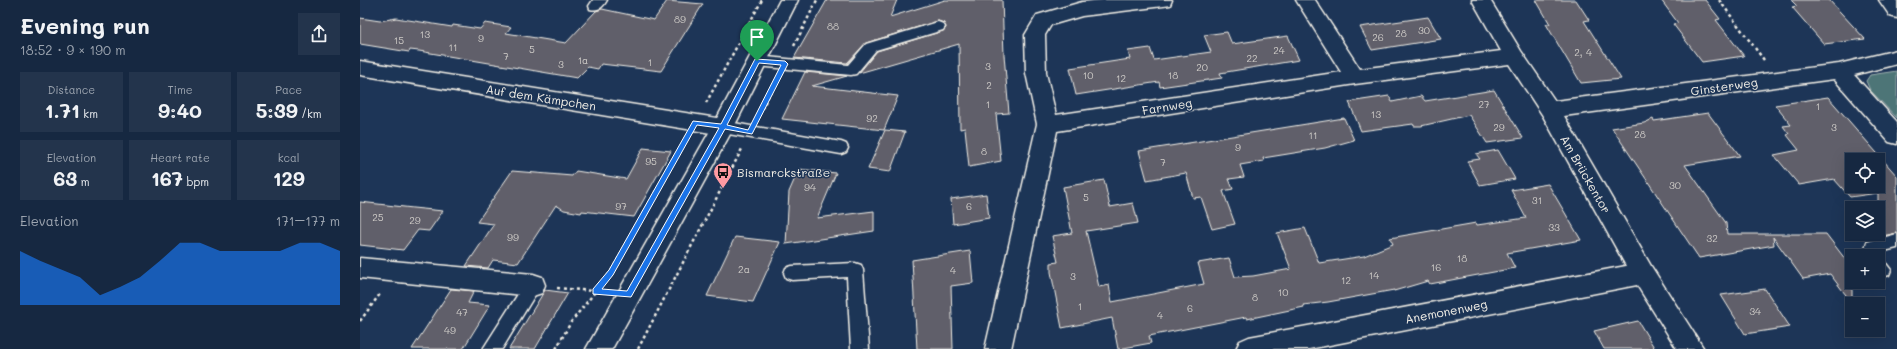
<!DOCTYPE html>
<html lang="en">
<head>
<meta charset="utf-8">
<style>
	:root { --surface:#162841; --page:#23344c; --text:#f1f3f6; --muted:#9ea6b1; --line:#35445a; --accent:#1a73e8 }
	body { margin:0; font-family:Mali,sans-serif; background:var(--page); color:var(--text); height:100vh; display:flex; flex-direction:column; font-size:15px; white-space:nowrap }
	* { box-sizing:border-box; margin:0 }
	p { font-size:13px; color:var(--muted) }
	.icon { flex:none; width:22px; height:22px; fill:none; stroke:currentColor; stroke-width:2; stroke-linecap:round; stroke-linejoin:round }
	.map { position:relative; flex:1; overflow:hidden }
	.details { display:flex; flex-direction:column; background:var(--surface); width:360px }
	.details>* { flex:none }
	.fabs { position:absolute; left:1485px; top:153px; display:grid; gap:8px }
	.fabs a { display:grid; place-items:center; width:40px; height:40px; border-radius:0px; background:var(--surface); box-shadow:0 4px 16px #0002,0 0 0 1px var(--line); font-size:20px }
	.pin { position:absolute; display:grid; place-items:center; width:34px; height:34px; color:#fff; margin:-41px -17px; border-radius:50% 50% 50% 0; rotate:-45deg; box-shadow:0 0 4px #0007 }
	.pin .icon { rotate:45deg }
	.round { display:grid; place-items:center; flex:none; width:42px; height:42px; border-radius:0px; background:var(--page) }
	.overview { display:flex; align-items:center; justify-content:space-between; height:68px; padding:0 20px }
	h1 { font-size:22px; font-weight:700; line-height:30px }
	.figures { display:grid; grid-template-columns:repeat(3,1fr); gap:6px; height:68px; padding:4px 20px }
	.figures div { display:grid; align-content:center; border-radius:0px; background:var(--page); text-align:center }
	.figures b { font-size:20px; font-weight:700 }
	.figures small { font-size:11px; font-weight:400 }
	.figures p { font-size:11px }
	.chart { height:112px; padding:8px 20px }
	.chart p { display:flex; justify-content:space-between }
	.chart svg { width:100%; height:72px; margin-top:4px; fill:var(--accent); opacity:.7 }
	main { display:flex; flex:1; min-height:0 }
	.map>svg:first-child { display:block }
	.green { fill:#4d7477; stroke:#a0b2b0 }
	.building { fill:#605e6a; stroke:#f4f1e8; fill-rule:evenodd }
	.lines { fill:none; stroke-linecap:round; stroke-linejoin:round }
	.service-casing { stroke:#f4f1e8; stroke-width:3 }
	.minor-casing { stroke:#f4f1e8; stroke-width:3 }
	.secondary-casing { stroke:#f4f1e8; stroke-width:3 }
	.path { stroke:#f4f1e8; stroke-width:2.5; stroke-dasharray:3 3; stroke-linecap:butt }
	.service { fill:#1d3557; fill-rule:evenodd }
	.minor { fill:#1d3557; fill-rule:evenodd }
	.secondary { fill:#1d3557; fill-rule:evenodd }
	.route { fill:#1a73e8; stroke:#fff; fill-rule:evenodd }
	.labels { text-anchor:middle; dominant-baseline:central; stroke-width:3; stroke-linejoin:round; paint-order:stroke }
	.number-label { font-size:10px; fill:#cfccc8 }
	.street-label { font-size:12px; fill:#f4f1e8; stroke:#1d3557 }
	.poi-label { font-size:12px; fill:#f4f1e8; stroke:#1d3557; text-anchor:start }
</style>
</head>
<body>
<main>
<section class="details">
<div class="overview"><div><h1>Evening run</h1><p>18:52 · 9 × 190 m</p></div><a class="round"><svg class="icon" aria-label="share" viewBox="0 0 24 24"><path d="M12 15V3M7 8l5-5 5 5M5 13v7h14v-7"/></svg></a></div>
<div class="figures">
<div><p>Distance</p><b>1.71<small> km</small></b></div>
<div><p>Time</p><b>9:40</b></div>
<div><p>Pace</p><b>5:39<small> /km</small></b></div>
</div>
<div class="figures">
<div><p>Elevation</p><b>63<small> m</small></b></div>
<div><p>Heart rate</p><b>167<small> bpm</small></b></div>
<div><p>kcal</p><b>129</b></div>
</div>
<div class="chart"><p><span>Elevation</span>171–177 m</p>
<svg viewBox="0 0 160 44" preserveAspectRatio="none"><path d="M0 44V11L10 17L20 22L30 27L40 38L50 33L60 27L70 17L80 6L90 6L100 11L110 11L120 11L130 11L140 6L150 6L160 11V44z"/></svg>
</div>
</section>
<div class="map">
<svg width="1537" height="349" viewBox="0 0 1537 349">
	<rect width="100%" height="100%" fill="#1d3557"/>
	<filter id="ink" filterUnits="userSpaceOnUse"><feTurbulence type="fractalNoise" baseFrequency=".025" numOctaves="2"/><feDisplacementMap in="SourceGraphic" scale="8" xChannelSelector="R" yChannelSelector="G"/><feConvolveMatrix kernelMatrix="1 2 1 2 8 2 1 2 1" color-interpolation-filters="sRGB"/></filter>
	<g filter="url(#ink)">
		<path class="green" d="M 1537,71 L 1537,118 L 1510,90 L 1506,81 L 1510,75 Z"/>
		<g class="building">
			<path d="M 467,0 L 537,0 L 530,17 L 585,0 L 642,0 L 644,55 L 649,113 L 636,114 L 641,161 L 609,167 L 605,128 L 600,129 L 599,44 L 499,73 L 517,51 L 583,31 L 586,28 L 584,23 L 578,21 L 506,43 L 487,63 L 434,58 Z"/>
			<path d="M 1176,0 L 1216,0 L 1229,20 L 1224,21 L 1261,79 L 1221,83 L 1186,24 L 1190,24 Z"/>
			<path d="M 1301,0 L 1345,0 L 1360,19 L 1356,20 L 1384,56 L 1342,62 L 1313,24 L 1318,23 Z"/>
			<path d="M 1431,0 L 1469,0 L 1505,39 L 1464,44 L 1432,7 L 1437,6 Z"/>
			<path d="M 307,1 L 343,4 L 301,71 L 241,64 L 238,69 L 228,67 L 217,78 L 59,51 L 50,50 L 49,52 L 0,44 L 0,18 L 20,21 L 36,18 L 92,27 L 93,25 L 120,29 L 125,23 L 151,27 L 146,33 L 206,43 L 236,11 L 242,9 L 294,20 Z"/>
			<path d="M 1068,17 L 1081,39 L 1012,50 L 1000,27 Z"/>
			<path d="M 867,32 L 872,44 L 928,36 L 939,60 L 860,73 L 862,78 L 800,87 L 799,82 L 716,95 L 710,68 L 770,59 L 768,51 L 790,48 L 794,60 L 851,52 L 844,35 Z"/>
			<path d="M 445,72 L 487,76 L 452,86 L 538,96 L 524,130 L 422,119 Z"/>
			<path d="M 1134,90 L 1163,138 L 1127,143 L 1109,115 L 1061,126 L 1054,126 L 1053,124 L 1001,131 L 989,102 L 1029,96 L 1032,102 L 1061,96 L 1065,101 Z"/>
			<path d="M 1468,97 L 1537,176 L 1537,233 L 1522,236 L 1518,231 L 1518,193 L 1490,197 L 1474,179 L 1439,185 L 1414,155 L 1439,150 L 1427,135 L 1429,134 L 1423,126 L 1431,125 L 1415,105 ZM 1492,160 L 1518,160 L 1518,186 L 1492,186 Z"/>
			<path d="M 1348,113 L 1380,156 L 1325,165 L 1366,223 L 1367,234 L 1466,234 L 1492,268 L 1492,303 L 1470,274 L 1443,279 L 1413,237 L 1414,245 L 1339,258 L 1252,128 L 1284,123 L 1293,119 L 1294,121 Z"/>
			<path d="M 984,118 L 994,140 L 965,148 L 903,158 L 904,161 L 880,165 L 884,177 L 869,179 L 873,189 L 863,191 L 875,224 L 852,229 L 841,197 L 833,198 L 826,173 L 787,180 L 779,151 Z"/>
			<path d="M 525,130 L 545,132 L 530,172 L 508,169 Z"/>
			<path d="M 283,148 L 311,151 L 274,217 L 222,211 L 221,213 L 204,210 L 196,205 L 158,263 L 133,260 L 128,268 L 106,266 L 134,224 L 117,222 L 152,171 L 212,176 L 216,171 L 266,179 Z"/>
			<path d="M 1138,150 L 1155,179 L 1120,185 L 1107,161 L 1120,159 L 1116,154 Z"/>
			<path d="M 439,169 L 476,173 L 457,218 L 514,211 L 514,231 L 426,244 L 429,192 Z"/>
			<path d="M 744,180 L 750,207 L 773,203 L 778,223 L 726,231 L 739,287 L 749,285 L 752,302 L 844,284 L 838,263 L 850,261 L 869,258 L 875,277 L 893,276 L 931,269 L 917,233 L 945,228 L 959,263 L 1004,256 L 1033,244 L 1030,238 L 1116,223 L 1117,225 L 1166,218 L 1151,190 L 1188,184 L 1221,240 L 1147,253 L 1155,268 L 1070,284 L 1068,281 L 1034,291 L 1034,290 L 968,302 L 943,305 L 944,307 L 887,319 L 886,317 L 789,336 L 791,343 L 758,349 L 752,318 L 702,328 L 691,272 L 691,263 L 698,262 L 692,236 L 712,233 L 703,187 Z"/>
			<path d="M 626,194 L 629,218 L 593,224 L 591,199 Z"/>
			<path d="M 0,202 L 53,208 L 83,211 L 69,231 L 58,230 L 43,250 L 0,245 Z"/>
			<path d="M 375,237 L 420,242 L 393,302 L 347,296 Z"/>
			<path d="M 610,251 L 613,283 L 591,286 L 593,349 L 557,349 L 552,260 Z"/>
			<path d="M 91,289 L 114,291 L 108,303 L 130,305 L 103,349 L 52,349 Z"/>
			<path d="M 1405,289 L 1430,327 L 1385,334 L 1361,295 Z"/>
			<path d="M 185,290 L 208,293 L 175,349 L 149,349 Z"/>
			<path d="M 1278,321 L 1295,349 L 1244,349 L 1234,331 Z"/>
		</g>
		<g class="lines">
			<g class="service-casing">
				<g id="service">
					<path d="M 233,0 L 247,0 C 243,7 239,11 230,9 L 229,6 Z"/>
					<path d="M 578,22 L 583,24 L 585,27 L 583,30 L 516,50 L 496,74 L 491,75 L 397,66 L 392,65 L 390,61 L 392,57 L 397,56 L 488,65 L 506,44 Z"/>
					<path d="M 363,121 L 481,142 L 486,144 L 488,148 L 486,152 L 481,154 L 363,133 L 358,131 L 356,127 L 358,123 Z"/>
					<path d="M 1537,234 L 1537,248 L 1520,252 L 1521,257 L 1531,270 L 1529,275 L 1523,277 L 1518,275 L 1518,256 L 1505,256 L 1504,253 L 1507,242 Z"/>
					<path d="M 495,263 L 501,265 L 503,270 L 509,349 L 491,349 L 487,277 L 432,280 L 426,278 L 424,273 L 426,268 L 432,266 Z"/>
					<path d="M 173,278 L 179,280 L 181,285 L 142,349 L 123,349 L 167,280 Z"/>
				</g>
			</g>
			<g class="minor-casing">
				<g id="minor">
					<path d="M 744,0 L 812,0 L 810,5 L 803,6 L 722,16 L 691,25 L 685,35 L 686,73 L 696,115 L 981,72 L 936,0 L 955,0 L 1000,69 L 1141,51 L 1112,0 L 1130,0 L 1161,51 L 1195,101 L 1479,64 L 1537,50 L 1537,64 L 1494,75 L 1537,122 L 1537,144 L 1529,142 L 1474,79 L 1204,116 L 1291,266 L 1344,349 L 1317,349 L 1277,285 L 949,349 L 876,349 L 880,341 L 889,337 L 1266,266 L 1183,116 L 1149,64 L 995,84 L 697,131 L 651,349 L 625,349 L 677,124 L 666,73 L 665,35 L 677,15 L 722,2 Z"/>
					<path d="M 1519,0 L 1537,0 L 1537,18 L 1530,16 Z"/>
					<path d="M 0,61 L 363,119 L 370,121 L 374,127 L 370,133 L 363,135 L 0,75 Z"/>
					<path d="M 0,258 L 173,274 L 182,277 L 185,285 L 182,293 L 173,296 L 0,278 Z"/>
				</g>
			</g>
			<g class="secondary-casing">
				<path id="secondary" d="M 420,0 L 438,0 L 374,127 L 252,349 L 226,349 L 355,122 Z"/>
			</g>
			<g class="path">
				<path d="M 1359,0 L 1404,60"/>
				<path d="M 434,46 L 457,0"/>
				<path d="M 346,103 L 402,0"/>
				<path d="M 399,114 L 416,81"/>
				<path d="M 197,288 L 244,292"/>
				<path d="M 0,321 L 20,294"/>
				<path d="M 196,349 L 211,322 L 251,272 L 324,143"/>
				<path d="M 278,349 L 382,149"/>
			</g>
			<use href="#service" class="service"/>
			<use href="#minor" class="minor"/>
			<use href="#secondary" class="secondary"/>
		</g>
	</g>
	<path class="route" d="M 395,59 L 425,61 L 428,64 L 392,134 L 365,129 L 271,297 L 233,294 L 233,289 L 249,270 L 333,121 L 361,124 ZM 399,63 L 421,65 L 388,130 L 367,125 ZM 337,125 L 359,128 L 267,291 L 242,289 L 253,275 Z"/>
	<defs>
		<g id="bus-pin" transform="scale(1)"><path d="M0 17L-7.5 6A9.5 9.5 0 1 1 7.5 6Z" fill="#ff9aa2" stroke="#1d3557"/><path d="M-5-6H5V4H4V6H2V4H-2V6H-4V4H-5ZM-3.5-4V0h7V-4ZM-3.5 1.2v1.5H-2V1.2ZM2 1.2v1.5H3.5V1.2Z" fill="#111"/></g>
	</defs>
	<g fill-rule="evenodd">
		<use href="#bus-pin" x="363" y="172"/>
	</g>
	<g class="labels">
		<g class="number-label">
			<text x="320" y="19">89</text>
			<text x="473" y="26">88</text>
			<text x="1064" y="30">30</text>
			<text x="1041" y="33">28</text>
			<text x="65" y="34">13</text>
			<text x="1018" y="37">26</text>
			<text x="121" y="38">9</text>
			<text x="39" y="40">15</text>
			<text x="93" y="47">11</text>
			<text x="172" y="49">5</text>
			<text x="919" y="50">24</text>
			<text x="1223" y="52">2, 4</text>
			<text x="146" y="56">7</text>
			<text x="892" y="58">22</text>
			<text x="223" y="60">1a</text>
			<text x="290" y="62">1</text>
			<text x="201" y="64">3</text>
			<text x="628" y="66">3</text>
			<text x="842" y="67">20</text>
			<text x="728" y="75">10</text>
			<text x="813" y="75">18</text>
			<text x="761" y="78">12</text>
			<text x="629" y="85">2</text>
			<text x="628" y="104">1</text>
			<text x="1124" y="104">27</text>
			<text x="1458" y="106">1</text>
			<text x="1016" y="114">13</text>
			<text x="512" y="118">92</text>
			<text x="1139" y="127">29</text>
			<text x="1474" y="127">3</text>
			<text x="1280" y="134">28</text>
			<text x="953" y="135">11</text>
			<text x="878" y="147">9</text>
			<text x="624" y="151">8</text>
			<text x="291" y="161">95</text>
			<text x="803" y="162">7</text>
			<text x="1315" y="185">30</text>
			<text x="450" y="187">94</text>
			<text x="726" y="197">5</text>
			<text x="1177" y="200">31</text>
			<text x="261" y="206">97</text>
			<text x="609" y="206">6</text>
			<text x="18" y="217">25</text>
			<text x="55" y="220">29</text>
			<text x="1194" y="227">33</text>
			<text x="153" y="237">99</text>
			<text x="1352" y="238">32</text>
			<text x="1102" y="258">18</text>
			<text x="1076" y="267">16</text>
			<text x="384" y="269">2a</text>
			<text x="593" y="270">4</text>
			<text x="1014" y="275">14</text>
			<text x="713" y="276">3</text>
			<text x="986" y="280">12</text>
			<text x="923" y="292">10</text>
			<text x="895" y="297">8</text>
			<text x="720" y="306">1</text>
			<text x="830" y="308">6</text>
			<text x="1395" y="311">34</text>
			<text x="102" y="312">47</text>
			<text x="800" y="315">4</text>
			<text x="90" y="330">49</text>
		</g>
		<g class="street-label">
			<text transform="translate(1364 86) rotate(-8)">Ginsterweg</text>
			<text transform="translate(181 97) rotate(9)">Auf dem Kämpchen</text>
			<text transform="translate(807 106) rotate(-9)">Farnweg</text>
			<text transform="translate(1226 174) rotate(60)">Am Brückentor</text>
			<text transform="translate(1086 311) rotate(-11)">Anemonenweg</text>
		</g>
		<g class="poi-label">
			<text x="377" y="172">Bismarckstraße</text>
		</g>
	</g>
</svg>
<div class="fabs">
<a><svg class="icon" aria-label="locate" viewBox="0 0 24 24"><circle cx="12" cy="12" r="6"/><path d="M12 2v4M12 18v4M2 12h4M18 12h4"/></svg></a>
<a><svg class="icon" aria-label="layers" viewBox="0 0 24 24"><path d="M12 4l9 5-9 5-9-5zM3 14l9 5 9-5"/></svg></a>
<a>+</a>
<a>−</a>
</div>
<div class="pin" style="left:397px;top:61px;background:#1e9e55"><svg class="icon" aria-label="arrive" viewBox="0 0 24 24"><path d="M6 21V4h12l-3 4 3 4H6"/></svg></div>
</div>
</main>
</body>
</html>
